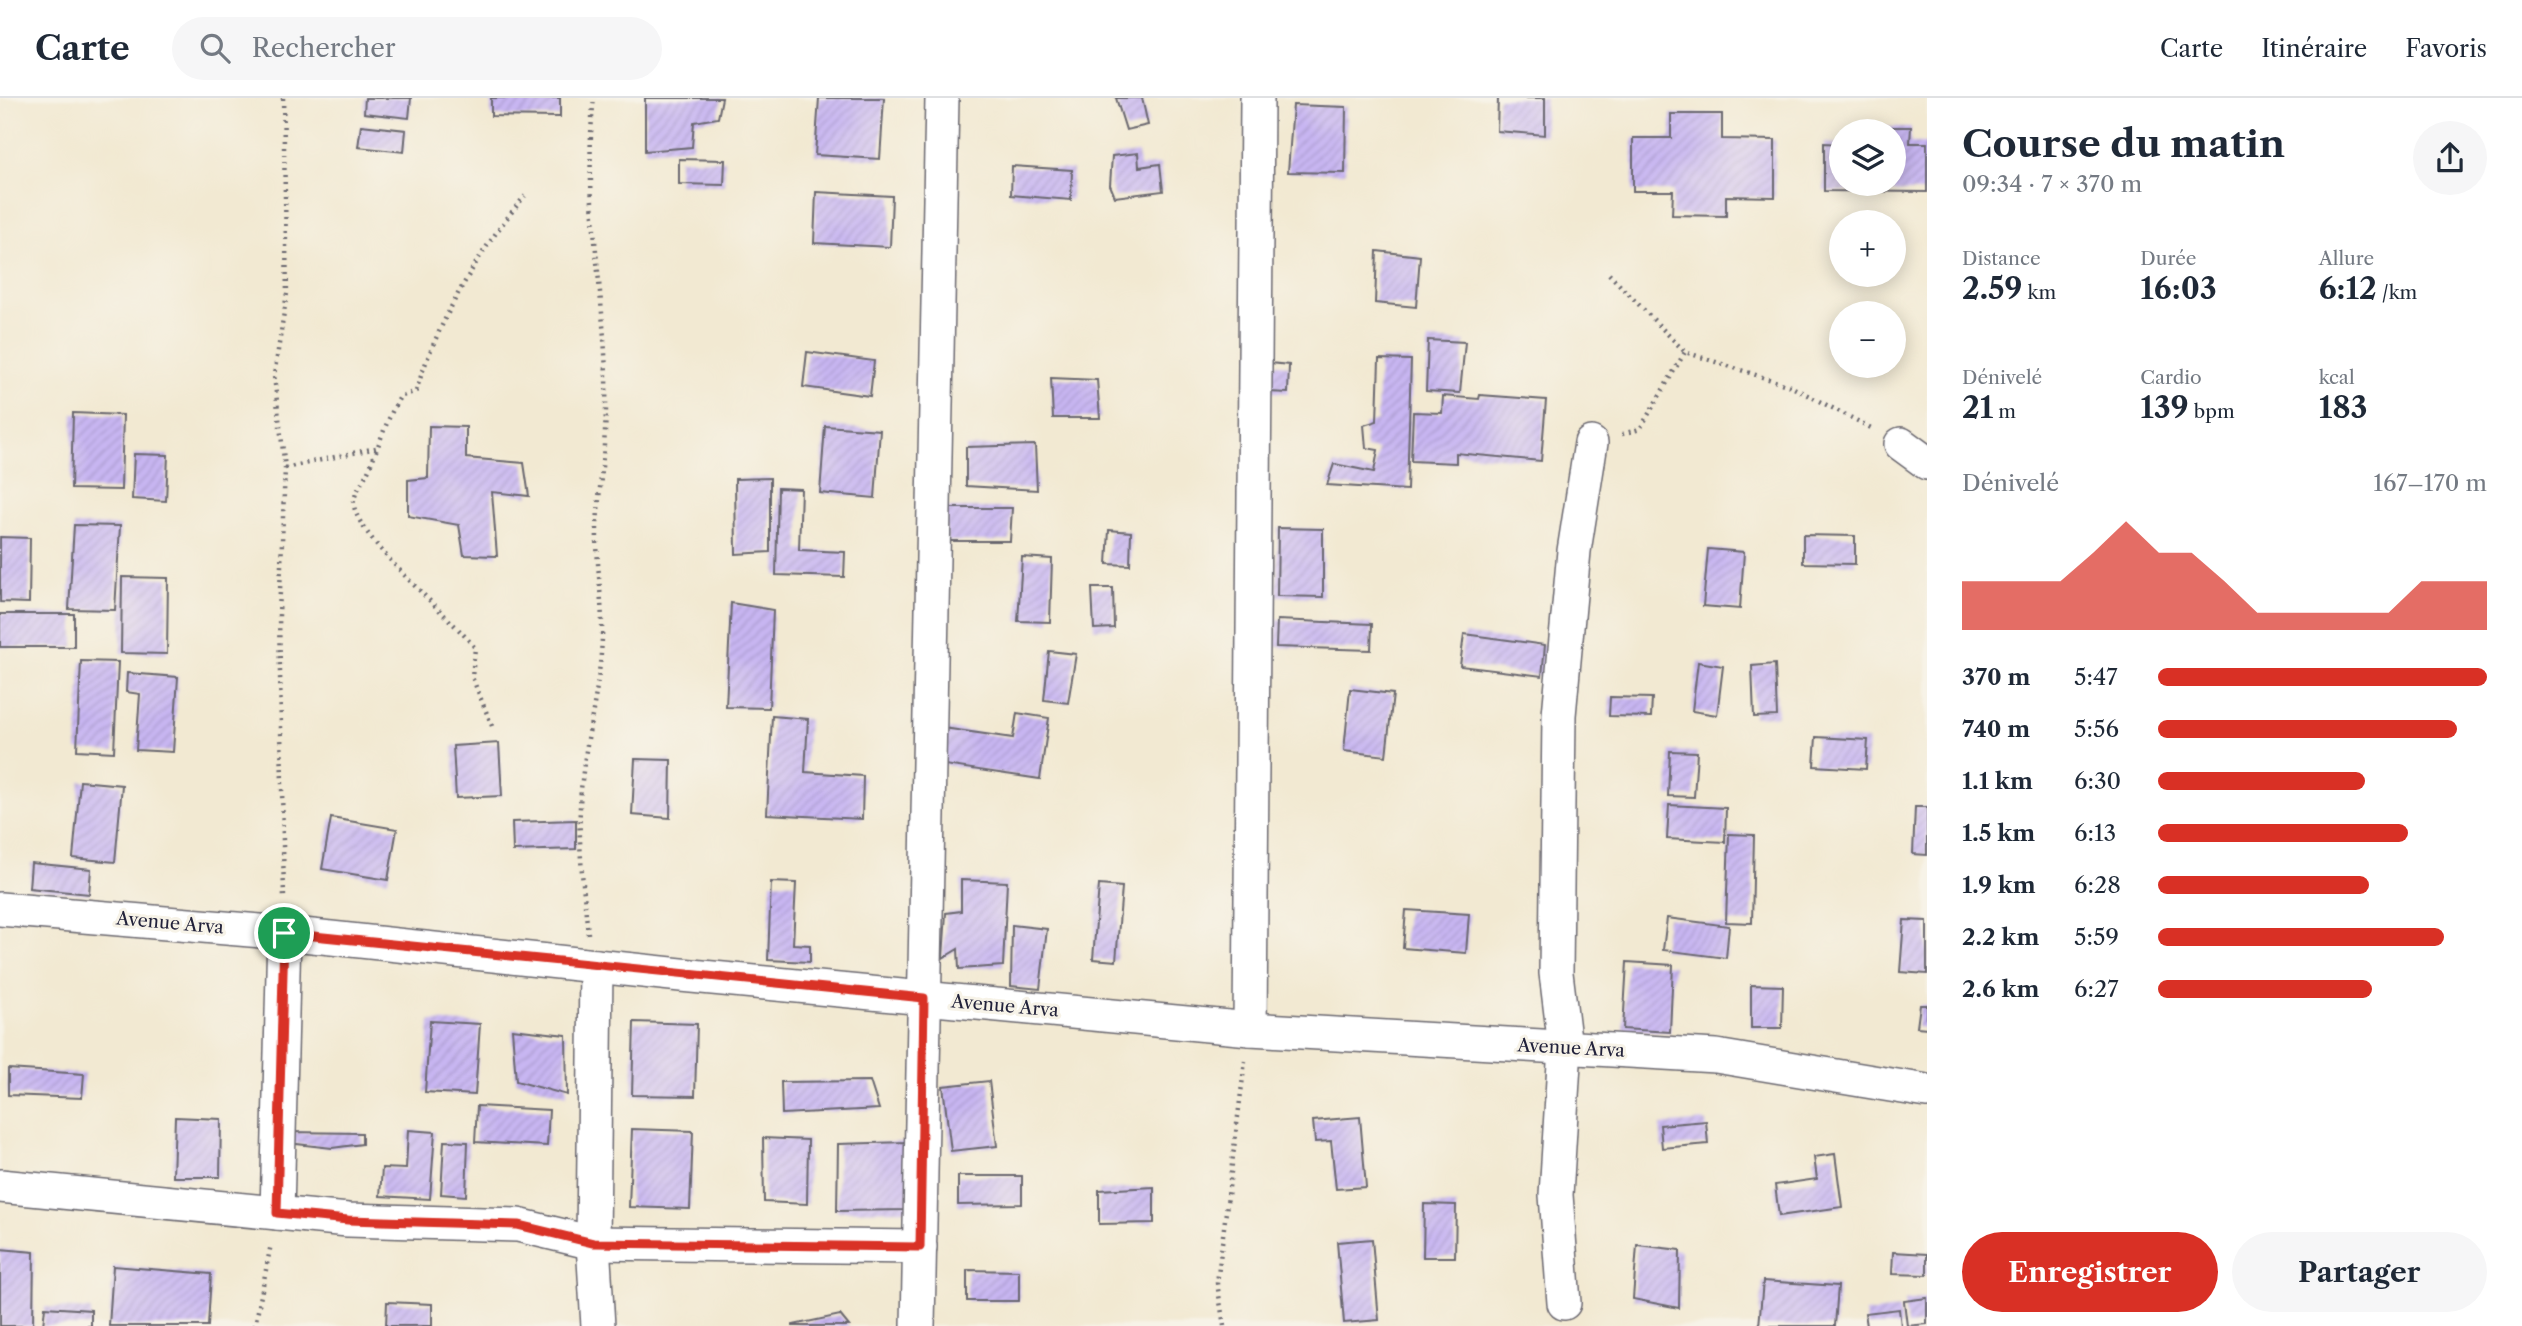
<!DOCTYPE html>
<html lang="fr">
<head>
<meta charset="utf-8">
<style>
	:root { --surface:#fff; --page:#f6f6f7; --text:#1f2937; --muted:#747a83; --line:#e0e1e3; --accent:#d93025 }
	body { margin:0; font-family:"Libre Caslon Text",serif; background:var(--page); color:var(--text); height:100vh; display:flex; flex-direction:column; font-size:26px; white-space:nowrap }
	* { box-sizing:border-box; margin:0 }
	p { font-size:23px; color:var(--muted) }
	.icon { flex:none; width:38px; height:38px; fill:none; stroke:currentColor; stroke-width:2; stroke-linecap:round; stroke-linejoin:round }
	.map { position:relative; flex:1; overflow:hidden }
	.side { display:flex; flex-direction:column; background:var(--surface); width:595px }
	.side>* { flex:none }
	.buttons { position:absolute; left:1829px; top:21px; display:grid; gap:14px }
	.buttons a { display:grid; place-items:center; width:77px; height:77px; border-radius:50%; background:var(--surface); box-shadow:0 4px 18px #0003; font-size:35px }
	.pin { position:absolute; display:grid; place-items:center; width:60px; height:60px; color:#fff; margin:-30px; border:4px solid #fff; border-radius:50%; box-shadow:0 2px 7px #0007 }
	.round { display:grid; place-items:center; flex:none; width:74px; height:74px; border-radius:37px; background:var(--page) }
	.summary { display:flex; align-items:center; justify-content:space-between; height:119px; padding:0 35px }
	h1 { font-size:38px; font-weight:800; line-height:52px }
	.stats { display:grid; grid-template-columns:repeat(3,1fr); gap:10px; height:119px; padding:7px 35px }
	.stats div { display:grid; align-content:center }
	.stats b { font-size:30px; font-weight:800 }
	.stats small { font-size:19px; font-weight:400 }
	.stats p { font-size:19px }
	.chart { height:196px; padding:14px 35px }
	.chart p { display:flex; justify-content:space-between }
	.chart svg { width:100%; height:126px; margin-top:7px; fill:var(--accent); opacity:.7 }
	.primary-button { display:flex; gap:14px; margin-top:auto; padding:14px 35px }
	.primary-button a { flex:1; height:80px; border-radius:42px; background:var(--accent); color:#fff; font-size:28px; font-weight:800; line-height:80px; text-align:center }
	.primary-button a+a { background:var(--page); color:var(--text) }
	ul { padding:0 35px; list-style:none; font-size:23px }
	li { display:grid; grid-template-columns:112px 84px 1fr; align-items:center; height:52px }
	li i { height:18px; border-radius:9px; background:var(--accent) }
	header { display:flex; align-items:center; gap:42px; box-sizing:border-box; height:98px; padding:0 35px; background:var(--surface); border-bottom:2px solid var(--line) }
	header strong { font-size:33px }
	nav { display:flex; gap:38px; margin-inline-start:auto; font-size:24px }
	.search { width:490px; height:63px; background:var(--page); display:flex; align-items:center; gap:18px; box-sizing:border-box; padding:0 24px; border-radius:38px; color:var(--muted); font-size:26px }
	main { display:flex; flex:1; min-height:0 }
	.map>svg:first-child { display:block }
	.building { fill:url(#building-hatch) }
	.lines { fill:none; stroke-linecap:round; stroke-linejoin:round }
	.minor-casing { stroke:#6b6870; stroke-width:36 }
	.path { stroke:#6b6870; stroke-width:4.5; stroke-dasharray:2 5; stroke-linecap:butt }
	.minor { stroke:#fff; stroke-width:33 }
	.route-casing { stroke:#fff; stroke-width:14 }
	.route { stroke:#d93025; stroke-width:9 }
	.labels { text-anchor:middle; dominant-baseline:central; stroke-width:6; stroke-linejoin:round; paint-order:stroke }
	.street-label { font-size:18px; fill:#22223b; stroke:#f7f3e8 }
</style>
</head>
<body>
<header>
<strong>Carte</strong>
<div class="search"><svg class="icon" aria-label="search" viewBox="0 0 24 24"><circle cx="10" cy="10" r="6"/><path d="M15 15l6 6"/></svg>Rechercher</div>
<nav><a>Carte</a><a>Itinéraire</a><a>Favoris</a></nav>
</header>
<main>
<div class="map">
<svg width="1927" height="1228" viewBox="0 0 1927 1228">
	<defs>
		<pattern id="building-hatch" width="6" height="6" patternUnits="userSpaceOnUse" patternTransform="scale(1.75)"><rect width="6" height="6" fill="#c8b6f2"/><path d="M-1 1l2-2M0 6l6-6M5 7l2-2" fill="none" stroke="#ac9cd0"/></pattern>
	</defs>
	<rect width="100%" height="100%" fill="#f7f3e8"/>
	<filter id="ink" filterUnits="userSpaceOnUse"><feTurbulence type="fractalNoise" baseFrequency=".0143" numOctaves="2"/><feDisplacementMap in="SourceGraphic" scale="14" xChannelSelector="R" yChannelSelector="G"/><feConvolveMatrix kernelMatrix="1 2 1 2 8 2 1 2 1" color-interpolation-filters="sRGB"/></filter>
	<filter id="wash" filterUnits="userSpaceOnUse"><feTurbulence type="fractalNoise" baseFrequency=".00686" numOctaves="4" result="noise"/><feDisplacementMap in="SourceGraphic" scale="28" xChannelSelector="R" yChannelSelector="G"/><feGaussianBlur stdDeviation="1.57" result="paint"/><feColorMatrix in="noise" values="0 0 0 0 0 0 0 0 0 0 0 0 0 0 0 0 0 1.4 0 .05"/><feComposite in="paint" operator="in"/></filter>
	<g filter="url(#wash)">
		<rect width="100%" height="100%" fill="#f2e9d2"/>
		<g id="blocks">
			<g class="building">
				<path d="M 365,0 L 411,0 L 409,20 L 364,15 Z"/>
				<path d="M 491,0 L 560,0 L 560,19 L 491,18 Z"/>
				<path d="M 645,0 L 722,0 L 718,20 L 694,24 L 692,49 L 645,53 Z"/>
				<path d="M 819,0 L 884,0 L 880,61 L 815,57 Z"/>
				<path d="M 1116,0 L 1142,0 L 1148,27 L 1126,32 Z"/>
				<path d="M 1498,0 L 1545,0 L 1545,37 L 1497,33 Z"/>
				<path d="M 1293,7 L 1346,9 L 1345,75 L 1288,74 Z"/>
				<path d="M 1671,16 L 1722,16 L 1722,41 L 1775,42 L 1775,99 L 1726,98 L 1726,118 L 1672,117 L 1673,93 L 1633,93 L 1633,40 L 1671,40 Z"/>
				<path d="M 361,27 L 406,32 L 404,54 L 358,49 Z"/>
				<path d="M 1868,29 L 1911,29 L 1910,45 L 1927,45 L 1927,94 L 1824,93 L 1824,45 L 1841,46 L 1841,86 L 1894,86 L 1894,33 L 1868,33 Z"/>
				<path d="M 1138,55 L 1139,69 L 1160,66 L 1163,93 L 1115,99 L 1110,87 L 1112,58 Z"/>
				<path d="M 679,61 L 725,62 L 724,87 L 679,86 Z"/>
				<path d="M 1012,68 L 1072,72 L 1071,102 L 1011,97 Z"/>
				<path d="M 816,94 L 892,98 L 890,149 L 814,145 Z"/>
				<path d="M 1377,153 L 1420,158 L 1416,209 L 1375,205 Z"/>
				<path d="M 1428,242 L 1465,244 L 1460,295 L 1426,293 Z"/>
				<path d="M 807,254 L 874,263 L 870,298 L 803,289 Z"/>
				<path d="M 1379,261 L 1411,262 L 1407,392 L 1327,387 L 1334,366 L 1374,374 L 1378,352 L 1366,350 L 1364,327 L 1377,323 Z"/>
				<path d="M 1270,265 L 1289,267 L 1288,295 L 1269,294 Z"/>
				<path d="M 1051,280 L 1097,282 L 1100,320 L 1053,320 Z"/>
				<path d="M 1480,297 L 1546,302 L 1541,363 L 1456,355 L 1456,365 L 1411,363 L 1413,314 L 1442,315 L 1443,298 L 1479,301 Z"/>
				<path d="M 73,315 L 123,317 L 121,392 L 71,391 Z"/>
				<path d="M 429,328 L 466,329 L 466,360 L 524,365 L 529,398 L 492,394 L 497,458 L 464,457 L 459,427 L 408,418 L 408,382 L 428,380 Z"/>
				<path d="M 825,328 L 880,332 L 875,400 L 820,395 Z"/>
				<path d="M 1035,347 L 1037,392 L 966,388 L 966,349 Z"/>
				<path d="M 134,356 L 168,357 L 166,403 L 132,401 Z"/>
				<path d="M 770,380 L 770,454 L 736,456 L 735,381 Z"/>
				<path d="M 778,390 L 801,391 L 799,452 L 845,454 L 844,479 L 776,477 Z"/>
				<path d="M 944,410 L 1012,410 L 1010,443 L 947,443 Z"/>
				<path d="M 74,427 L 120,428 L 115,512 L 69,511 Z"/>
				<path d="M 1278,430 L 1323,431 L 1323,499 L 1277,498 Z"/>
				<path d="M 1109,432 L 1131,434 L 1130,467 L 1107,466 Z"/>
				<path d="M 1803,437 L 1855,438 L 1855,466 L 1803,465 Z"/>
				<path d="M 0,439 L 30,440 L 29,505 L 0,504 Z"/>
				<path d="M 1708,451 L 1744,454 L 1740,511 L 1703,508 Z"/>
				<path d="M 1022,459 L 1052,461 L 1050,524 L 1018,523 Z"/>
				<path d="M 122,479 L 168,480 L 167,556 L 121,555 Z"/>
				<path d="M 1092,490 L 1113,490 L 1114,530 L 1094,531 Z"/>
				<path d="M 731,505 L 773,512 L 769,610 L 726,609 Z"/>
				<rect x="0" y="516" width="74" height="33"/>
				<path d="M 1277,522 L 1372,526 L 1371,552 L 1276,549 Z"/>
				<path d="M 1464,536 L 1545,547 L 1542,578 L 1460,568 Z"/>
				<path d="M 1049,553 L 1076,556 L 1068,605 L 1044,602 Z"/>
				<path d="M 81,563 L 118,564 L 114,654 L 77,652 Z"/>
				<path d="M 1698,564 L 1723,568 L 1717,617 L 1692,613 Z"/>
				<path d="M 1775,566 L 1777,618 L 1754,619 L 1752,568 Z"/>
				<path d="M 127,575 L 178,579 L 173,654 L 136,652 L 140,596 L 126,594 Z"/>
				<path d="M 1350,591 L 1393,596 L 1386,658 L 1344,653 Z"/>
				<path d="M 1610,599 L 1652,600 L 1651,619 L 1609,618 Z"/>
				<path d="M 1017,615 L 1049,620 L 1040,681 L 938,666 L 943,630 L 1013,640 Z"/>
				<path d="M 772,618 L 808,621 L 805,674 L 863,678 L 862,721 L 767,716 Z"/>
				<path d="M 1816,639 L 1868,642 L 1866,671 L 1814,668 Z"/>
				<path d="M 499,645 L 502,698 L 456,700 L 453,648 Z"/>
				<path d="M 1670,653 L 1697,654 L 1694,699 L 1668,698 Z"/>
				<path d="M 635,661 L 671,662 L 670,720 L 632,717 Z"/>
				<path d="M 80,683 L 122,687 L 115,764 L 73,760 Z"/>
				<path d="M 1669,707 L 1726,710 L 1725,744 L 1667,741 Z"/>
				<path d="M 1915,709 L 1927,709 L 1927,757 L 1913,756 Z"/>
				<path d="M 331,720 L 397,731 L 388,782 L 322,771 Z"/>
				<path d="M 576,722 L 576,751 L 513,753 L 512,724 Z"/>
				<path d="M 1729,736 L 1754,737 L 1752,825 L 1726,824 Z"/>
				<path d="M 31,765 L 91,771 L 89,796 L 29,790 Z"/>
				<path d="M 961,782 L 1007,784 L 1003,868 L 959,871 L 958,851 L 943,860 L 946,815 L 961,813 Z"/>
				<path d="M 771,784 L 796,785 L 793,846 L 810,847 L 810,864 L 768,862 Z"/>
				<path d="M 1099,787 L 1122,789 L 1116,863 L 1093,861 Z"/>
				<path d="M 1406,812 L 1469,816 L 1466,855 L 1403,850 Z"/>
				<path d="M 1667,820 L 1729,828 L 1726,860 L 1663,852 Z"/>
				<path d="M 1904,822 L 1927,823 L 1927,876 L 1900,874 Z"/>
				<path d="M 1012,827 L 1047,831 L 1040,891 L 1011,888 Z"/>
				<path d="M 1627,864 L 1673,867 L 1670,934 L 1623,931 Z"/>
				<path d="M 1751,887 L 1783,888 L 1782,930 L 1751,930 Z"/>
				<path d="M 1920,907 L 1927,907 L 1927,930 L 1917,929 Z"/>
				<path d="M 430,923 L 480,926 L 475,997 L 425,994 Z"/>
				<path d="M 634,924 L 697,926 L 695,998 L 632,997 Z"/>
				<path d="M 512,931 L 566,937 L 567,997 L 516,983 Z"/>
				<path d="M 8,971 L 84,976 L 82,1000 L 8,997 Z"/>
				<path d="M 870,983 L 879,1011 L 782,1016 L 781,984 Z"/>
				<path d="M 989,983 L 997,1048 L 951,1053 L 943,988 Z"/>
				<path d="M 477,1008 L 549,1012 L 547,1048 L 475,1044 Z"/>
				<path d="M 175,1019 L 221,1021 L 220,1079 L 173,1079 Z"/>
				<path d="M 1360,1019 L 1366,1089 L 1336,1091 L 1331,1043 L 1315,1044 L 1313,1023 Z"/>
				<path d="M 1706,1023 L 1708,1046 L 1662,1050 L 1660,1027 Z"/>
				<path d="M 632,1031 L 693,1033 L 690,1111 L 629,1109 Z"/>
				<path d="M 408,1032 L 435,1034 L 430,1101 L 380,1098 L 382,1070 L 406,1071 Z"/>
				<path d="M 287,1034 L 362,1035 L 362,1046 L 332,1050 L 288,1045 Z"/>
				<path d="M 763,1040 L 808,1042 L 807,1106 L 764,1104 Z"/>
				<path d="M 444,1043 L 468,1044 L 466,1098 L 441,1096 Z"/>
				<path d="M 907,1044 L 909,1112 L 837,1113 L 838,1046 Z"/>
				<path d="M 1835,1056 L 1842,1109 L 1779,1118 L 1775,1087 L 1817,1081 L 1814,1059 Z"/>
				<path d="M 958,1078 L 1022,1078 L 1022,1106 L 958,1107 Z"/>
				<path d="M 1154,1089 L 1154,1125 L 1099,1126 L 1099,1092 Z"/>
				<path d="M 1424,1106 L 1456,1107 L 1455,1159 L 1423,1159 Z"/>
				<path d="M 1372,1141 L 1379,1222 L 1344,1225 L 1337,1144 Z"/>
				<path d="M 1637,1147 L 1680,1152 L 1679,1210 L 1633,1201 Z"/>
				<path d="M 0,1151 L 34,1154 L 33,1228 L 0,1228 Z"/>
				<path d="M 1893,1154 L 1927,1156 L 1927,1177 L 1892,1176 Z"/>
				<path d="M 113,1168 L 211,1176 L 208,1228 L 109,1228 Z"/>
				<path d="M 967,1172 L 1019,1173 L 1019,1203 L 967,1203 Z"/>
				<path d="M 1763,1183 L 1838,1188 L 1835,1228 L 1759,1228 Z"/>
				<path d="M 1927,1200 L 1927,1226 L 1907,1228 L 1904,1203 Z"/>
				<path d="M 387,1204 L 432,1206 L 432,1228 L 386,1228 Z"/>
				<path d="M 45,1209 L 91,1212 L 91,1228 L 43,1228 Z"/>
				<path d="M 1899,1211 L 1901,1228 L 1867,1228 L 1865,1215 Z"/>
				<path d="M 840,1217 L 849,1228 L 793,1228 L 793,1227 Z"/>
			</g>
		</g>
	</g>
	<g filter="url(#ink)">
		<use href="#blocks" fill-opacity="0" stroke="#6b6870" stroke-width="2"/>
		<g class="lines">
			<g class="minor-casing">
				<g id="minor">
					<path d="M 1901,346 L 1927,365"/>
					<path d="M 0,811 L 284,835 L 681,877 L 1250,931 L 1716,958 L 1927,993"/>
					<path d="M 596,868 L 593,1145 L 598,1228"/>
					<path d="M 1250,931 L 1257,0"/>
					<path d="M 0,1088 L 348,1122 L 518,1127 L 593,1145 L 920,1149"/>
					<path d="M 277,1115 L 284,835"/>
					<path d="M 1564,1205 L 1556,1097 L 1565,949 L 1556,875 L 1559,617 L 1574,453 L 1591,345"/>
					<path d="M 918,1228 L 942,0"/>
				</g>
			</g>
			<g class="path">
				<path d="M 283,0 L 287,195 L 274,278 L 285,370 L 279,517 L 284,803"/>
				<path d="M 1609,176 L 1685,254 L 1790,288 L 1873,331"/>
				<path d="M 1622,336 L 1640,331 L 1685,254"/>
				<path d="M 285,370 L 376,350"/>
				<path d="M 492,628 L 472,579 L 475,550 C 454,521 348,434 354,402 C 356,392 364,382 368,373 C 379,348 386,322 400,299 L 416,293 C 437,226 479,151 525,98"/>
				<path d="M 588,836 C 583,785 576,734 582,682 C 587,635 600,589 602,540 C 603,503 596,466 597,429 C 599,390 605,351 606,312 C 609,208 581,104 594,0"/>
				<path d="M 255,1228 L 271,1146"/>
				<path d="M 1224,1228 L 1217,1185 L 1245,963"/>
			</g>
			<use href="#minor" class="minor"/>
		</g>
	</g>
	<g class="lines" filter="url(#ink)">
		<g class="route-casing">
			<path id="route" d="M 284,835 L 924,900 L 920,1149 L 593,1145 L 518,1127 L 348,1122 L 277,1115 Z"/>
		</g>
		<use href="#route" class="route"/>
	</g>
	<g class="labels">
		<g class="street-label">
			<text transform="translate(170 825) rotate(5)">Avenue Arva</text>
			<text transform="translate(1005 908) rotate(5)">Avenue Arva</text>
			<text transform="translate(1571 950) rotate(3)">Avenue Arva</text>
		</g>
	</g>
</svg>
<div class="buttons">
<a><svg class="icon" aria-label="layers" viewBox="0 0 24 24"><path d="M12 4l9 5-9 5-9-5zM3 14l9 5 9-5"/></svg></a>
<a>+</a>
<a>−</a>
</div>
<div class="pin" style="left:284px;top:835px;background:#1e9e55"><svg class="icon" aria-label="arrive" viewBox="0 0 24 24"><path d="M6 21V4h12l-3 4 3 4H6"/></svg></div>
</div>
<section class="side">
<div class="summary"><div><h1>Course du matin</h1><p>09:34 · 7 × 370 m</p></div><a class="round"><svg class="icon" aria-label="share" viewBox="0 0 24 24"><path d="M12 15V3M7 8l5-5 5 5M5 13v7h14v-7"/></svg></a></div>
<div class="stats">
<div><p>Distance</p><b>2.59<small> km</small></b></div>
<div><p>Durée</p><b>16:03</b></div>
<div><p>Allure</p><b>6:12<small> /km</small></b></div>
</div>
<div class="stats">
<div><p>Dénivelé</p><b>21<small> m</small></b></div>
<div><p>Cardio</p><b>139<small> bpm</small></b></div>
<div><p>kcal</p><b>183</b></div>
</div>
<div class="chart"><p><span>Dénivelé</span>167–170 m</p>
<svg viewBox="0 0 160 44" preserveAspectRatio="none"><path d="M0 44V27L10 27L20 27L30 27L40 17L50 6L60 17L70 17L80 27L90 38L100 38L110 38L120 38L130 38L140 27L150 27L160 27V44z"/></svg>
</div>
<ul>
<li><b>370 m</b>5:47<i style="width:100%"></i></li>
<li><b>740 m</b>5:56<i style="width:91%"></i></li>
<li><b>1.1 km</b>6:30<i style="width:63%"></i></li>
<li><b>1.5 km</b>6:13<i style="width:76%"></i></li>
<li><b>1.9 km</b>6:28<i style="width:64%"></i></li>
<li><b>2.2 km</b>5:59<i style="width:87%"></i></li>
<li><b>2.6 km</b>6:27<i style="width:65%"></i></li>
</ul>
<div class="primary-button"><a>Enregistrer</a><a>Partager</a></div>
</section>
</main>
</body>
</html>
